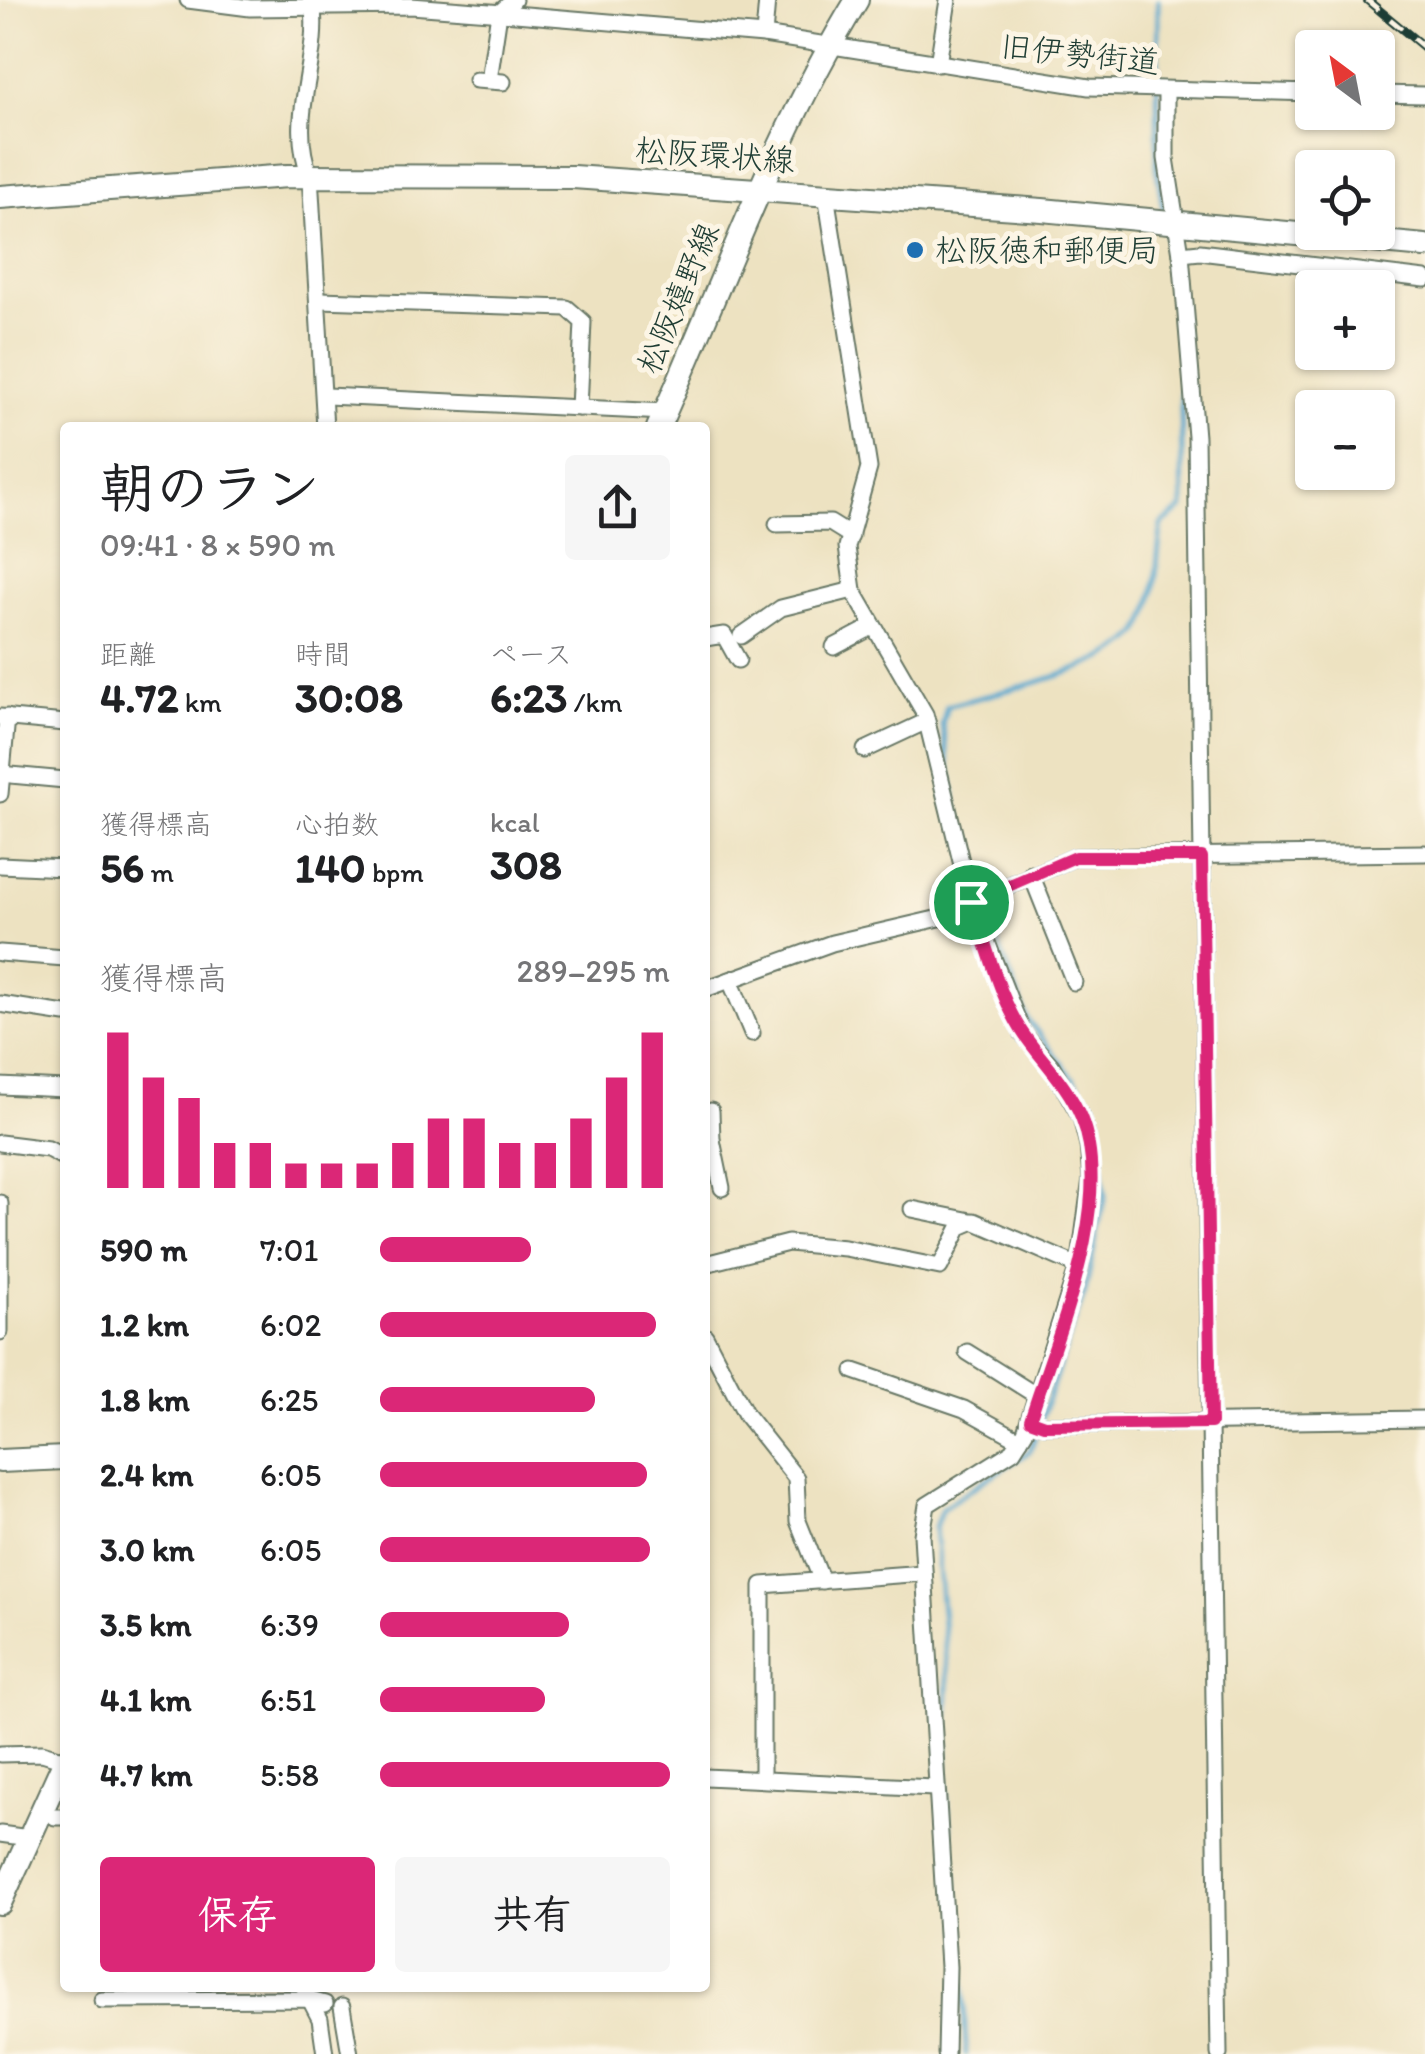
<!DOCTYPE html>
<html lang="ja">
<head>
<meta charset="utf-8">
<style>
	:root { --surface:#fff; --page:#f6f6f6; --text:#202124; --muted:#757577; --accent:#db2777 }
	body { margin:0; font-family:Itim,"Klee One",sans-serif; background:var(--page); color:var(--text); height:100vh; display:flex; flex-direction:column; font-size:38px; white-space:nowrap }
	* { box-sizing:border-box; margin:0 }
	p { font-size:32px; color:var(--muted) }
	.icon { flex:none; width:55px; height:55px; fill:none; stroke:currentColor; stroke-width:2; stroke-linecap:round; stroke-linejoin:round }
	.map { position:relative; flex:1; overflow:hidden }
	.drawer { position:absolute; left:60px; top:422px; width:650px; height:1570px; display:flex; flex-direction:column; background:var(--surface); border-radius:10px; box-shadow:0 2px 8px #0004 }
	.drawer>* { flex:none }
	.needle { width:65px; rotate:328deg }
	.fabs { position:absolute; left:1295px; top:30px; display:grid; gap:20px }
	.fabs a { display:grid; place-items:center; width:100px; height:100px; border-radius:10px; background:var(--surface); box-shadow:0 2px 8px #0004; font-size:50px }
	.pin { position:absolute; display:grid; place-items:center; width:85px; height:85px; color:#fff; margin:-42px; border:5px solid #fff; border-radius:50%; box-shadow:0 2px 10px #0007 }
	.round { display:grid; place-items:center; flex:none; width:105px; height:105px; border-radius:10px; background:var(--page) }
	.summary { display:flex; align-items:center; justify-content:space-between; height:170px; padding:0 40px }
	h1 { font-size:55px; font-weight:700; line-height:75px }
	.stats { display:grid; grid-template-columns:repeat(3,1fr); gap:15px; height:170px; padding:10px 40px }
	.stats div { display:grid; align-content:center }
	.stats b { font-size:42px; font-weight:700 }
	.stats small { font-size:28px; font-weight:400 }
	.stats p { font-size:28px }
	.chart { height:280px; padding:20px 40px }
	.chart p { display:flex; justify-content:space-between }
	.chart svg { width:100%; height:180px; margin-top:10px; stroke:var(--accent); stroke-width:6 }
	.button { display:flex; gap:20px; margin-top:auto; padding:20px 40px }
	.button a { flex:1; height:115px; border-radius:10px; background:var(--accent); color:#fff; font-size:40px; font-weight:700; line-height:115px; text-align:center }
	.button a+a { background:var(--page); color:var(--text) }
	ul { padding:0 40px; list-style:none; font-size:32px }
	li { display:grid; grid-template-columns:160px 120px 1fr; align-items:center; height:75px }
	li i { height:25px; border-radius:12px; background:var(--accent) }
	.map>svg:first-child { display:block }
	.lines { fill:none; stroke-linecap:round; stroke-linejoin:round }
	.stream { stroke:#52a6ce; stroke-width:5 }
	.street-casing { stroke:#677765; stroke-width:19 }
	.secondary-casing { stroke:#677765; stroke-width:26 }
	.street { stroke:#fff; stroke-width:15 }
	.secondary { stroke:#fff; stroke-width:22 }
	.rail-casing { stroke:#1f3d34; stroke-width:9 }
	.rail { stroke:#fcf5e5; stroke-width:5; stroke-dasharray:15; stroke-linecap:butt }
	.route-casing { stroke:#fff; stroke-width:20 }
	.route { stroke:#db2777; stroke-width:12 }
	.poi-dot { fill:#1f6fb2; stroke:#fcf5e5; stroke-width:4 }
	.labels { text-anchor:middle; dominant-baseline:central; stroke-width:10; stroke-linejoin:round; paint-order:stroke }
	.street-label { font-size:32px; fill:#1f3d34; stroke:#fcf5e5 }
	.poi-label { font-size:32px; fill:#1f3d34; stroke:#fcf5e5; text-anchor:start }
</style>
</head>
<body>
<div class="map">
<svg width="1425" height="2054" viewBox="0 0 1425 2054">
	<rect width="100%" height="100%" fill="#fcf5e5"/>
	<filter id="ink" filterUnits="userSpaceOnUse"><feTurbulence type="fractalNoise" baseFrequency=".01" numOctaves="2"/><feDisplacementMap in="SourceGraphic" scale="20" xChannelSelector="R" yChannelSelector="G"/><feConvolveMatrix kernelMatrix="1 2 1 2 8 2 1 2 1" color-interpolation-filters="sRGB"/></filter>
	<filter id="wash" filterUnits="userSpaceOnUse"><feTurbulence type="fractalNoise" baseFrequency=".0048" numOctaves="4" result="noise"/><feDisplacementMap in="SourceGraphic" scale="40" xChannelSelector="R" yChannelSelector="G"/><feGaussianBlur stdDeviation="2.25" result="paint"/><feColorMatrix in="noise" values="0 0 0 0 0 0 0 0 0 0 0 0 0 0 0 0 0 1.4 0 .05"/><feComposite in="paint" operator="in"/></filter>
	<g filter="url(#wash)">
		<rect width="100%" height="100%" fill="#ede2c1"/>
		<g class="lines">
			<g class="stream">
				<path d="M 1158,0 L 1157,170 L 1164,214"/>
				<path d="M 966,2054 L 962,1942 L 945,1786 L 948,1682 L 935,1527 L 942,1508 L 1030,1451 L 1085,1291 L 1105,1196 L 1097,1128 L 1077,1083 L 1027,1019 L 985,908 L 956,808 L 942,724 L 947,706 C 992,693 1125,668 1144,624 C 1158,592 1156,558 1162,524 L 1183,508 L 1180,345 L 1166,229"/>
			</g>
		</g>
	</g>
	<g filter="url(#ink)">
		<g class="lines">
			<g class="street-casing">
				<g id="street">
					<path d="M 188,0 L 250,8 L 411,6 L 490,12 L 764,35 L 1089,87 L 1312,93"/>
					<path d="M 312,0 C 322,61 286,117 310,175 L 325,428"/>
					<path d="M 764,35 L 767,0"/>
					<path d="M 938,64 L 948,0"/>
					<path d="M 476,80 L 503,82"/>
					<path d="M 489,80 L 499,13 L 514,0"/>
					<path d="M 1166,91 L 1166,158 L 1181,254 L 1196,437 L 1219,2054"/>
					<path d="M 1378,94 L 1425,95"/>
					<path d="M 826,194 L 869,468 L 847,547 L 853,590 L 925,714 L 971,902 L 1023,1034 L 1051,1065 L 1081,1117 L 1088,1145 L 1091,1178 L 1080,1260 L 1025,1432 L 1013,1451 L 927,1505 L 922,1535 L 948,1967 L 946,2054"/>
					<path d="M 1181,254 L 1200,252 L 1425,279"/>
					<path d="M 320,300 L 567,308 L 583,322 L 579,408"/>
					<path d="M 327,396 L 665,412"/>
					<path d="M 777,524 L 830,523 L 851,536"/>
					<path d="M 741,636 L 781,608 L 853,590"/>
					<path d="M 705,638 L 724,635 L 738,660"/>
					<path d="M 834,647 L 872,627"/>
					<path d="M 0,717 L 65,723"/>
					<path d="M 865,750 L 927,721"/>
					<path d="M 0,774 L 65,780"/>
					<path d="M 0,794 L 7,717"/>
					<path d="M 0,865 L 65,868"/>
					<path d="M 1031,874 L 1074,982"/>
					<path d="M 0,953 L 65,958"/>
					<path d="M 730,980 L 752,1033"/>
					<path d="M 705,989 L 832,943 L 961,913 L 971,902 L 1075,857 L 1425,853"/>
					<path d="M 0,1004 L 65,1014"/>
					<path d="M 0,1086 L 65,1089"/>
					<path d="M 712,1140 L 722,1188"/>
					<path d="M 705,1141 L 712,1140 L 711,1111"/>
					<path d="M 0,1143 L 48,1149 L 65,1158"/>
					<path d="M 0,1203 L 0,1332"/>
					<path d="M 912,1209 L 971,1221"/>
					<path d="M 705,1264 L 788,1243 L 845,1248 L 940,1267 L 960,1227 L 974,1221 L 1071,1263 L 1080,1260"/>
					<path d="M 705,1336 L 746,1415 L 796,1478 L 798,1521 L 822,1581"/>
					<path d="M 967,1352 L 1037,1396"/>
					<path d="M 854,1371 L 964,1409 L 1020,1440"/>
					<path d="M 1029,1420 L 1044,1425 L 1425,1419"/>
					<path d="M 0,1754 L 42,1753 L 65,1760"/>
					<path d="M 705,1777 L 934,1788"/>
					<path d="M 762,1778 L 762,1585 L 924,1573"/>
					<path d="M 55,1817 L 65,1817"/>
					<path d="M 0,1834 L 29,1838"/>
					<path d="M 304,1988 L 320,2019 L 325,2054"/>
					<path d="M 102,2000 L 306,1999 L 325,2004"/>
					<path d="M 342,2007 L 350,2054"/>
				</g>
			</g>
			<g class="secondary-casing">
				<g id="secondary">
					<path d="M 0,197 L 288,176 L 573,177 L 1042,210 L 1425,246"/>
					<path d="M 658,428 C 723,284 774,135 857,0"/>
					<path d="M 0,1461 L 65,1458"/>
					<path d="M 0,1903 L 65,1760"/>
				</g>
			</g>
			<use href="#street" class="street"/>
			<use href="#secondary" class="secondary"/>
			<g class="rail-casing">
				<path id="rail" d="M 1367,0 L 1425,48"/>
			</g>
			<use href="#rail" class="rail"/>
		</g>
	</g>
	<g class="lines" filter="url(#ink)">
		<g class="route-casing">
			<path id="route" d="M 1075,857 L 1202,857 L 1211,1423 L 1044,1425 L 1030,1420 C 1056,1337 1116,1202 1081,1117 C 1068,1086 1044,1063 1025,1036 C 999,999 987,944 971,902 Z"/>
		</g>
		<use href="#route" class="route"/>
	</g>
	<circle class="poi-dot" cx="915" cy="250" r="10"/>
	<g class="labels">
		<g class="street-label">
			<text transform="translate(1080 54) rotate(6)">旧伊勢街道</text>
			<text transform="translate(715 155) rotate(4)">松阪環状線</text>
			<text transform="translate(678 298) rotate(-67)">松阪嬉野線</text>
		</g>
		<g class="poi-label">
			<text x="935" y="250">松阪徳和郵便局</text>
		</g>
	</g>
</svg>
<div class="fabs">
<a><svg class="needle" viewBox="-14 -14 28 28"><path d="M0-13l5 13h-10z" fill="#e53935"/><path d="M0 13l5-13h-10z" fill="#757577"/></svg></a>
<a><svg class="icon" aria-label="locate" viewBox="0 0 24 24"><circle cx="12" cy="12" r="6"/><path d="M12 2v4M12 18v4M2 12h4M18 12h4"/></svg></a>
<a>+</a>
<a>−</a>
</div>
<div class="pin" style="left:971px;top:902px;background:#1e9e55"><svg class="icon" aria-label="arrive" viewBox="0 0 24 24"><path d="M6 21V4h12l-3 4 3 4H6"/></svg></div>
<section class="drawer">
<div class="summary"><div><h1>朝のラン</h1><p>09:41 · 8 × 590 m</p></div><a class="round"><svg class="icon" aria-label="share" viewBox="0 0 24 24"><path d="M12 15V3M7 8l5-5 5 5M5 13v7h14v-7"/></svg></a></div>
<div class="stats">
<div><p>距離</p><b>4.72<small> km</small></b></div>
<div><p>時間</p><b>30:08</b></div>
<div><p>ペース</p><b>6:23<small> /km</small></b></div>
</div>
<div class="stats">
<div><p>獲得標高</p><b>56<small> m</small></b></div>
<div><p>心拍数</p><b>140<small> bpm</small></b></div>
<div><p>kcal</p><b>308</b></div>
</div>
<div class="chart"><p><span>獲得標高</span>289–295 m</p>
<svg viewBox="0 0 160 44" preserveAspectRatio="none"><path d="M5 44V6M15 44V17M25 44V22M35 44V33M45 44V33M55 44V38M65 44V38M75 44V38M85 44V33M95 44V27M105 44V27M115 44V33M125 44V33M135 44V27M145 44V17M155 44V6"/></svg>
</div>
<ul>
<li><b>590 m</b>7:01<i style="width:52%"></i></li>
<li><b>1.2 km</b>6:02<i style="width:95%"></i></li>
<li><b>1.8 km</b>6:25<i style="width:74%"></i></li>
<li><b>2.4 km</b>6:05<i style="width:92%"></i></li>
<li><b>3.0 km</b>6:05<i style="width:93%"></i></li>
<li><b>3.5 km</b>6:39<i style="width:65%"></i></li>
<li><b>4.1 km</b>6:51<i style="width:57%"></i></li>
<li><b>4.7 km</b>5:58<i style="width:100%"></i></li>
</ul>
<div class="button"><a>保存</a><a>共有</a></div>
</section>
</div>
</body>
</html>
